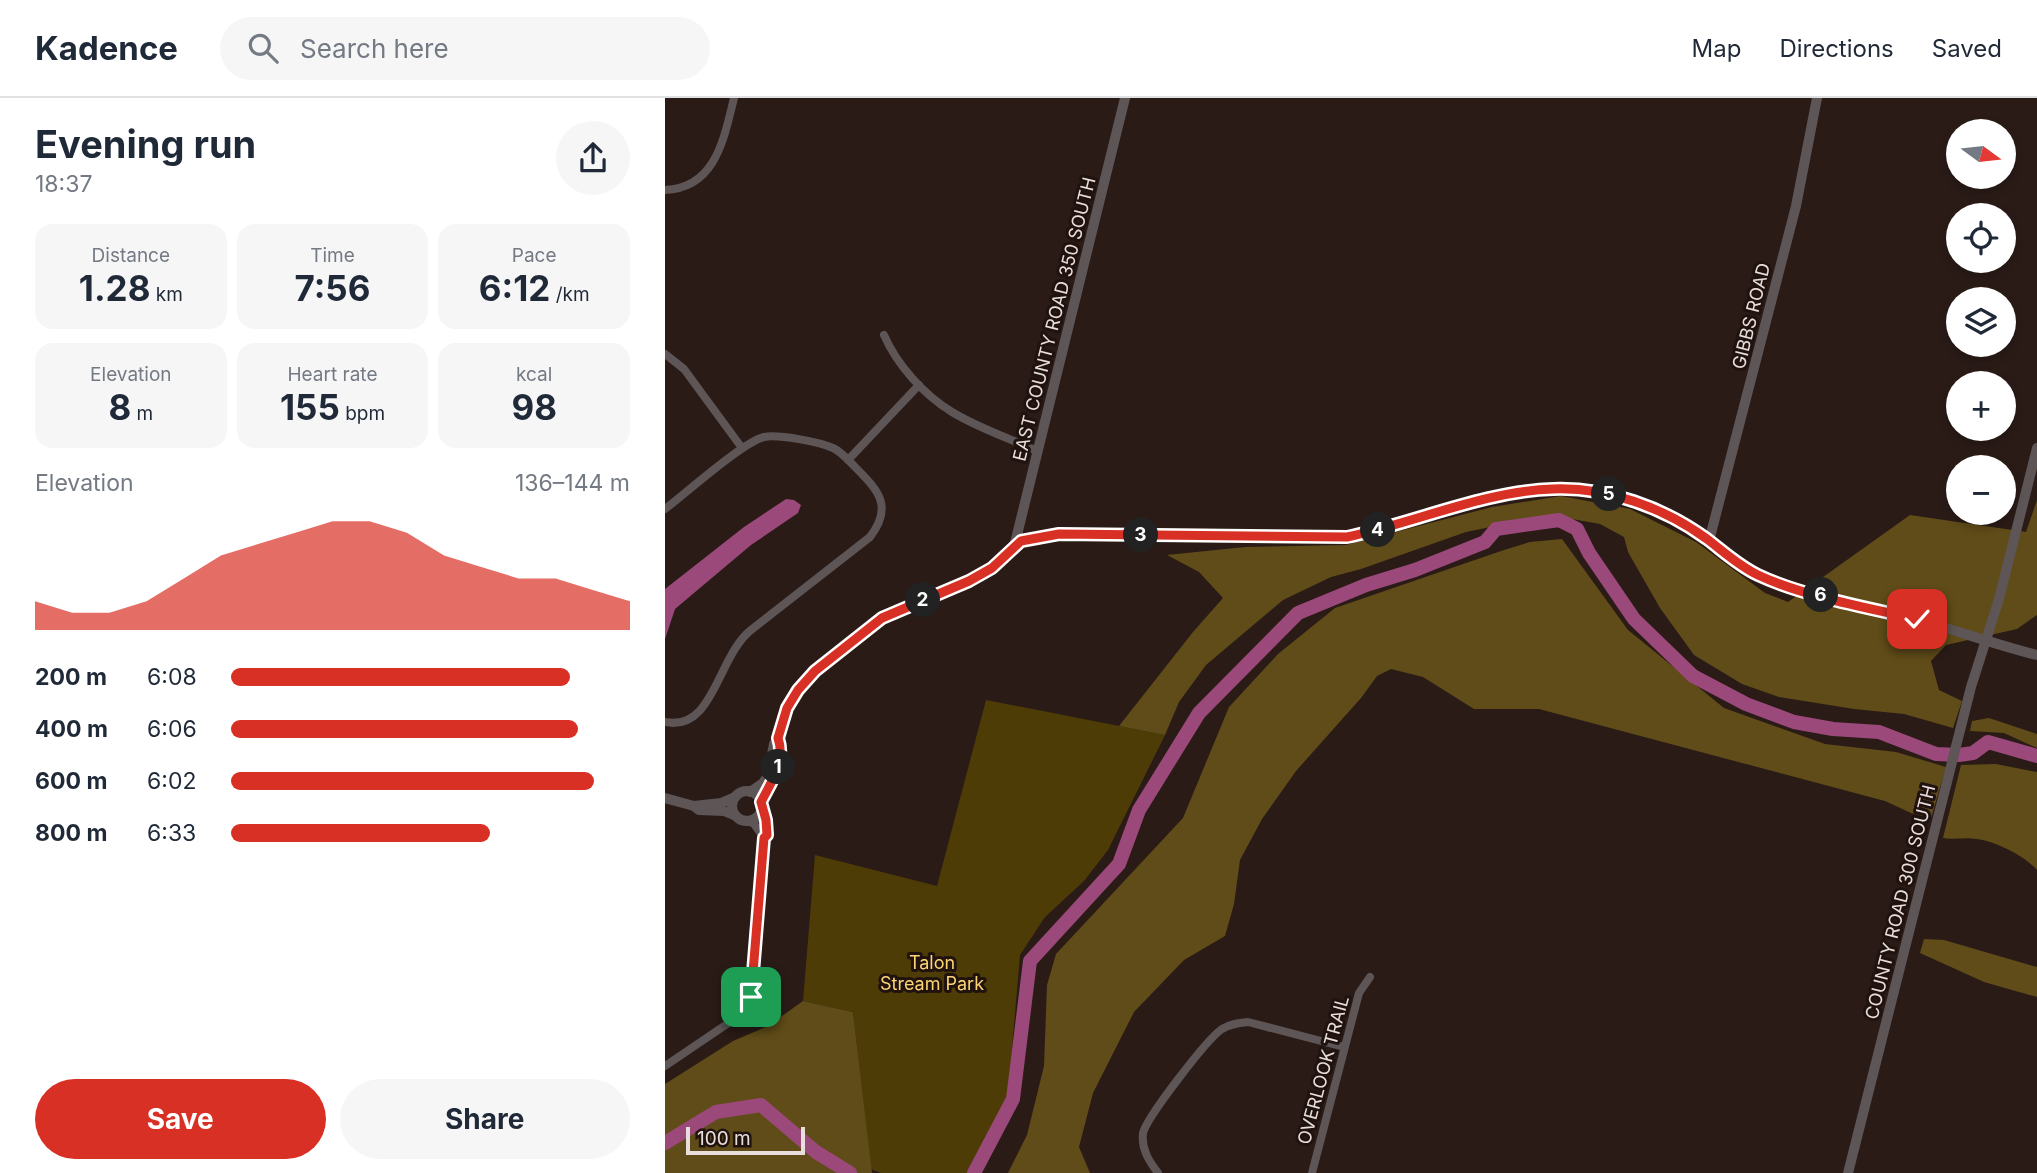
<!DOCTYPE html>
<html lang="en">
<head>
<meta charset="utf-8">
<style>
	:root { --surface:#fff; --page:#f6f6f7; --text:#1f2937; --muted:#747a83; --line:#e0e1e3; --accent:#d93025 }
	body { margin:0; font-family:Inter,sans-serif; background:var(--page); color:var(--text); height:100vh; display:flex; flex-direction:column; font-size:26px; white-space:nowrap }
	* { box-sizing:border-box; margin:0 }
	p { font-size:23px; color:var(--muted) }
	.icon { flex:none; width:38px; height:38px; fill:none; stroke:currentColor; stroke-width:2; stroke-linecap:round; stroke-linejoin:round }
	.map { position:relative; flex:1; overflow:hidden }
	.details { display:flex; flex-direction:column; background:var(--surface); width:665px }
	.details>* { flex:none }
	.needle { width:46px; rotate:105deg }
	.tools { position:absolute; left:1281px; top:21px; display:grid; gap:14px }
	.tools a { display:grid; place-items:center; width:70px; height:70px; border-radius:50%; background:var(--surface); box-shadow:0 4px 10px #0003; font-size:35px }
	.scale { position:absolute; left:21px; bottom:18px; width:119px; box-sizing:border-box; padding-left:7px; border:4px solid #e8dedb; border-top:0; font-size:19px; line-height:24px; white-space:nowrap; color:#e8dedb; -webkit-text-stroke:5px #20120e; paint-order:stroke }
	.pin { position:absolute; display:grid; place-items:center; width:60px; height:60px; color:#fff; margin:-30px; border-radius:14px; box-shadow:0 4px 10px #0006 }
	.km { position:absolute; width:35px; height:35px; margin:-18px; border-radius:50%; background:#222; color:#fff; font-size:19px; line-height:35px; text-align:center }
	.round { display:grid; place-items:center; flex:none; width:74px; height:74px; border-radius:37px; background:var(--page) }
	.headline { display:flex; align-items:center; justify-content:space-between; height:119px; padding:0 35px }
	h1 { font-size:38px; font-weight:700; line-height:52px }
	.stats { display:grid; grid-template-columns:repeat(3,1fr); gap:10px; height:119px; padding:7px 35px }
	.stats div { display:grid; align-content:center; border-radius:18px; background:var(--page); text-align:center }
	.stats b { font-size:35px; font-weight:700 }
	.stats small { font-size:19px; font-weight:400 }
	.stats p { font-size:19px }
	.chart { height:196px; padding:14px 35px }
	.chart p { display:flex; justify-content:space-between }
	.chart svg { width:100%; height:126px; margin-top:7px; fill:var(--accent); opacity:.7 }
	.primary-button { display:flex; gap:14px; margin-top:auto; padding:14px 35px }
	.primary-button a { flex:1; height:80px; border-radius:42px; background:var(--accent); color:#fff; font-size:28px; font-weight:700; line-height:80px; text-align:center }
	.primary-button a+a { background:var(--page); color:var(--text) }
	ul { padding:0 35px; list-style:none; font-size:23px }
	li { display:grid; grid-template-columns:112px 84px 1fr; align-items:center; height:52px }
	li i { height:18px; border-radius:9px; background:var(--accent) }
	header { display:flex; align-items:center; gap:42px; box-sizing:border-box; height:98px; padding:0 35px; background:var(--surface); border-bottom:2px solid var(--line) }
	header strong { font-size:33px }
	nav { display:flex; gap:38px; margin-inline-start:auto; font-size:24px }
	.search { width:490px; height:63px; background:var(--page); display:flex; align-items:center; gap:18px; box-sizing:border-box; padding:0 24px; border-radius:38px; color:var(--muted); font-size:26px }
	main { display:flex; flex:1; min-height:0 }
	.map>svg:first-child { display:block }
	.green { fill:#4e3c06 }
	.forest { fill:#604c18 }
	.water { fill:#9b497a }
	.lines { fill:none; stroke-linecap:round; stroke-linejoin:round }
	.river { stroke:#9b497a; stroke-width:14 }
	.minor { stroke:#5d5556; stroke-width:8 }
	.tertiary { stroke:#5d5556; stroke-width:10 }
	.route-casing { stroke:#fff; stroke-width:14 }
	.route { stroke:#d93025; stroke-width:9 }
	.labels { text-anchor:middle; dominant-baseline:central; stroke-width:6; stroke-linejoin:round; paint-order:stroke }
	.street-label { font-size:18px; fill:#e8dedb; stroke:#20120e }
	.park-label { font-size:18px; fill:#fbd474; stroke:#20120e }
</style>
</head>
<body>
<header>
<strong>Kadence</strong>
<div class="search"><svg class="icon" aria-label="search" viewBox="0 0 24 24"><circle cx="10" cy="10" r="6"/><path d="M15 15l6 6"/></svg>Search here</div>
<nav><a>Map</a><a>Directions</a><a>Saved</a></nav>
</header>
<main>
<section class="details">
<div class="headline"><div><h1>Evening run</h1><p>18:37</p></div><a class="round"><svg class="icon" aria-label="share" viewBox="0 0 24 24"><path d="M12 15V3M7 8l5-5 5 5M5 13v7h14v-7"/></svg></a></div>
<div class="stats">
<div><p>Distance</p><b>1.28<small> km</small></b></div>
<div><p>Time</p><b>7:56</b></div>
<div><p>Pace</p><b>6:12<small> /km</small></b></div>
</div>
<div class="stats">
<div><p>Elevation</p><b>8<small> m</small></b></div>
<div><p>Heart rate</p><b>155<small> bpm</small></b></div>
<div><p>kcal</p><b>98</b></div>
</div>
<div class="chart"><p><span>Elevation</span>136–144 m</p>
<svg viewBox="0 0 160 44" preserveAspectRatio="none"><path d="M0 44V34L10 38L20 38L30 34L40 26L50 18L60 14L70 10L80 6L90 6L100 10L110 18L120 22L130 26L140 26L150 30L160 34V44z"/></svg>
</div>
<ul>
<li><b>200 m</b>6:08<i style="width:85%"></i></li>
<li><b>400 m</b>6:06<i style="width:87%"></i></li>
<li><b>600 m</b>6:02<i style="width:91%"></i></li>
<li><b>800 m</b>6:33<i style="width:65%"></i></li>
</ul>
<div class="primary-button"><a>Save</a><a>Share</a></div>
</section>
<div class="map">
<svg width="1372" height="1075" viewBox="0 0 1372 1075">
	<rect width="100%" height="100%" fill="#2a1b17"/>
	<path class="green" d="M 321,602 L 500,637 L 443,752 L 419,783 L 380,819 L 355,857 L 343,998 L 303,1075 L 216,1075 L 206,1071 L 188,914 L 138,903 L 150,757 L 272,788 Z"/>
	<g class="forest">
		<path d="M 896,398 L 965,411 L 1031,444 L 1100,495 L 1123,504 L 1245,417 L 1361,434 L 1372,402 L 1372,517 L 1352,531 L 1281,547 L 1266,563 L 1274,592 L 1297,603 L 1288,630 L 1239,616 L 1189,611 L 1114,599 L 1077,586 L 1029,557 L 995,510 L 963,454 L 959,439 L 935,426 L 885,417 L 801,434 L 696,471 L 666,479 L 618,502 L 541,567 L 514,604 L 500,637 L 454,628 L 528,534 L 558,500 L 534,474 L 502,457 L 580,449 L 681,447 L 827,409 Z"/>
		<path d="M 897,441 L 963,532 L 1059,610 L 1160,646 L 1231,654 L 1281,669 L 1266,720 L 1246,715 L 1220,703 L 874,611 L 809,611 L 758,579 L 726,571 L 712,578 L 696,600 L 631,673 L 597,721 L 575,762 L 569,806 L 560,838 L 519,862 L 469,914 L 428,995 L 414,1049 L 425,1075 L 343,1075 L 362,1037 L 379,968 L 382,887 L 391,856 L 518,720 L 564,609 L 613,556 L 670,510 L 839,452 L 865,444 Z"/>
		<path d="M 1324,620 L 1372,636 L 1372,650 L 1339,635 L 1305,633 L 1307,623 Z"/>
		<path d="M 1331,666 L 1372,674 L 1372,772 C 1360,758 1330,743 1312,741 C 1300,739 1289,742 1278,740 L 1296,667 Z"/>
		<path d="M 1259,841 L 1279,842 L 1372,869 L 1372,899 L 1319,884 L 1255,855 Z"/>
		<path d="M 138,903 L 188,914 L 207,1075 L 0,1075 L 0,986 L 68,943 L 103,928 Z"/>
	</g>
	<path class="water" d="M 121,401 L 129,402 L 136,407 L 133,415 L 86,447 L 10,511 L 0,541 L 0,491 L 79,429 Z"/>
	<g class="lines">
		<g class="river">
			<path d="M 0,1045 L 51,1014 L 96,1007 L 151,1054 L 185,1075"/>
			<path d="M 309,1075 L 348,1001 L 365,863 L 454,766 L 474,712 L 534,615 L 633,515 L 701,487 L 750,472 L 820,444 L 831,431 L 894,422 L 912,431 L 924,455 L 969,521 L 1028,578 L 1081,606 L 1129,624 L 1168,631 L 1214,634 L 1271,656 L 1294,657 L 1308,655 L 1323,644 L 1372,658"/>
		</g>
		<g class="minor">
			<path d="M 0,92 C 51,90 59,40 69,0"/>
			<path d="M 219,237 C 232,267 259,297 287,314 C 313,330 344,340 372,353"/>
			<path d="M 0,256 L 19,271 L 77,350"/>
			<path d="M 183,362 L 254,287"/>
			<path d="M 0,411 C 21,395 78,344 99,339 C 113,336 155,344 168,350 C 177,354 184,363 192,371 C 214,393 228,409 205,439 L 86,532 C 52,559 49,634 0,624"/>
			<path d="M 81,722 L 89,726 L 99,740"/>
			<path d="M 0,968 L 71,920 L 87,897 L 99,740 L 102,737 L 101,721 L 96,709"/>
			<path d="M 493,1075 C 484,1063 476,1051 478,1035 C 482,1019 542,941 557,931 C 565,926 574,925 583,924 L 679,949"/>
			<path d="M 647,1075 L 694,895 L 705,879"/>
		</g>
		<g class="tertiary">
			<path d="M 1044,443 L 1131,108 L 1152,0"/>
			<path d="M 349,449 L 460,0"/>
			<circle cx="82" cy="708" r="15"/>
			<path d="M 85,694 L 98,685 L 103,678 L 109,646 L 113,640 L 122,610 L 133,592 L 150,573 L 217,521 L 304,483 L 327,470 L 356,443 L 394,436 L 682,439 C 757,423 842,383 919,392 C 963,397 1006,415 1041,440 C 1060,454 1075,471 1097,479 C 1147,498 1199,508 1250,521 C 1291,532 1331,547 1372,557"/>
			<path d="M 0,700 L 29,708 L 34,712 L 59,713 L 71,718"/>
			<path d="M 96,704 C 106,684 121,664 113,640"/>
			<path d="M 29,708 L 56,705 L 70,699"/>
			<path d="M 1183,1075 L 1306,589 L 1334,501 L 1372,350"/>
		</g>
	</g>
	<g class="lines">
		<g class="route-casing">
			<path id="route" d="M 86,899 L 99,740 L 102,737 L 101,722 L 96,704 C 106,684 121,664 113,640 L 122,610 L 133,592 L 150,573 L 217,520 L 304,483 L 327,470 L 356,443 L 394,436 L 682,439 C 749,425 820,393 888,391 C 942,389 998,409 1042,441 C 1059,454 1074,468 1093,477 C 1137,498 1204,510 1252,521"/>
		</g>
		<use href="#route" class="route"/>
	</g>
	<g class="labels">
		<g class="street-label">
			<text transform="translate(1086 218) rotate(-76)">GIBBS ROAD</text>
			<text transform="translate(389 221) rotate(-76)">EAST COUNTY ROAD 350 SOUTH</text>
			<text transform="translate(1235 804) rotate(-76)">COUNTY ROAD 300 SOUTH</text>
			<text transform="translate(658 972) rotate(-75)">OVERLOOK TRAIL</text>
		</g>
		<g class="park-label">
			<text x="267" y="864">Talon<tspan x="267" dy="21">Stream Park</tspan></text>
		</g>
	</g>
</svg>
<div class="tools">
<a><svg class="needle" viewBox="-14 -14 28 28"><path d="M0-13l5 13h-10z" fill="#e53935"/><path d="M0 13l5-13h-10z" fill="#747a83"/></svg></a>
<a><svg class="icon" aria-label="locate" viewBox="0 0 24 24"><circle cx="12" cy="12" r="6"/><path d="M12 2v4M12 18v4M2 12h4M18 12h4"/></svg></a>
<a><svg class="icon" aria-label="layers" viewBox="0 0 24 24"><path d="M12 4l9 5-9 5-9-5zM3 14l9 5 9-5"/></svg></a>
<a>+</a>
<a>−</a>
</div>
<div class="scale">100 m</div>
<div class="pin" style="left:86px;top:899px;background:#1e9e55"><svg class="icon" aria-label="arrive" viewBox="0 0 24 24"><path d="M6 21V4h12l-3 4 3 4H6"/></svg></div>
<div class="pin" style="left:1252px;top:521px;background:#d93025"><svg class="icon" aria-label="check" viewBox="0 0 24 24"><path d="M5 12l5 5 9-10"/></svg></div>
<b class="km" style="left:113px;top:669px">1</b>
<b class="km" style="left:258px;top:502px">2</b>
<b class="km" style="left:476px;top:437px">3</b>
<b class="km" style="left:713px;top:432px">4</b>
<b class="km" style="left:944px;top:396px">5</b>
<b class="km" style="left:1156px;top:497px">6</b>
</div>
</main>
</body>
</html>
